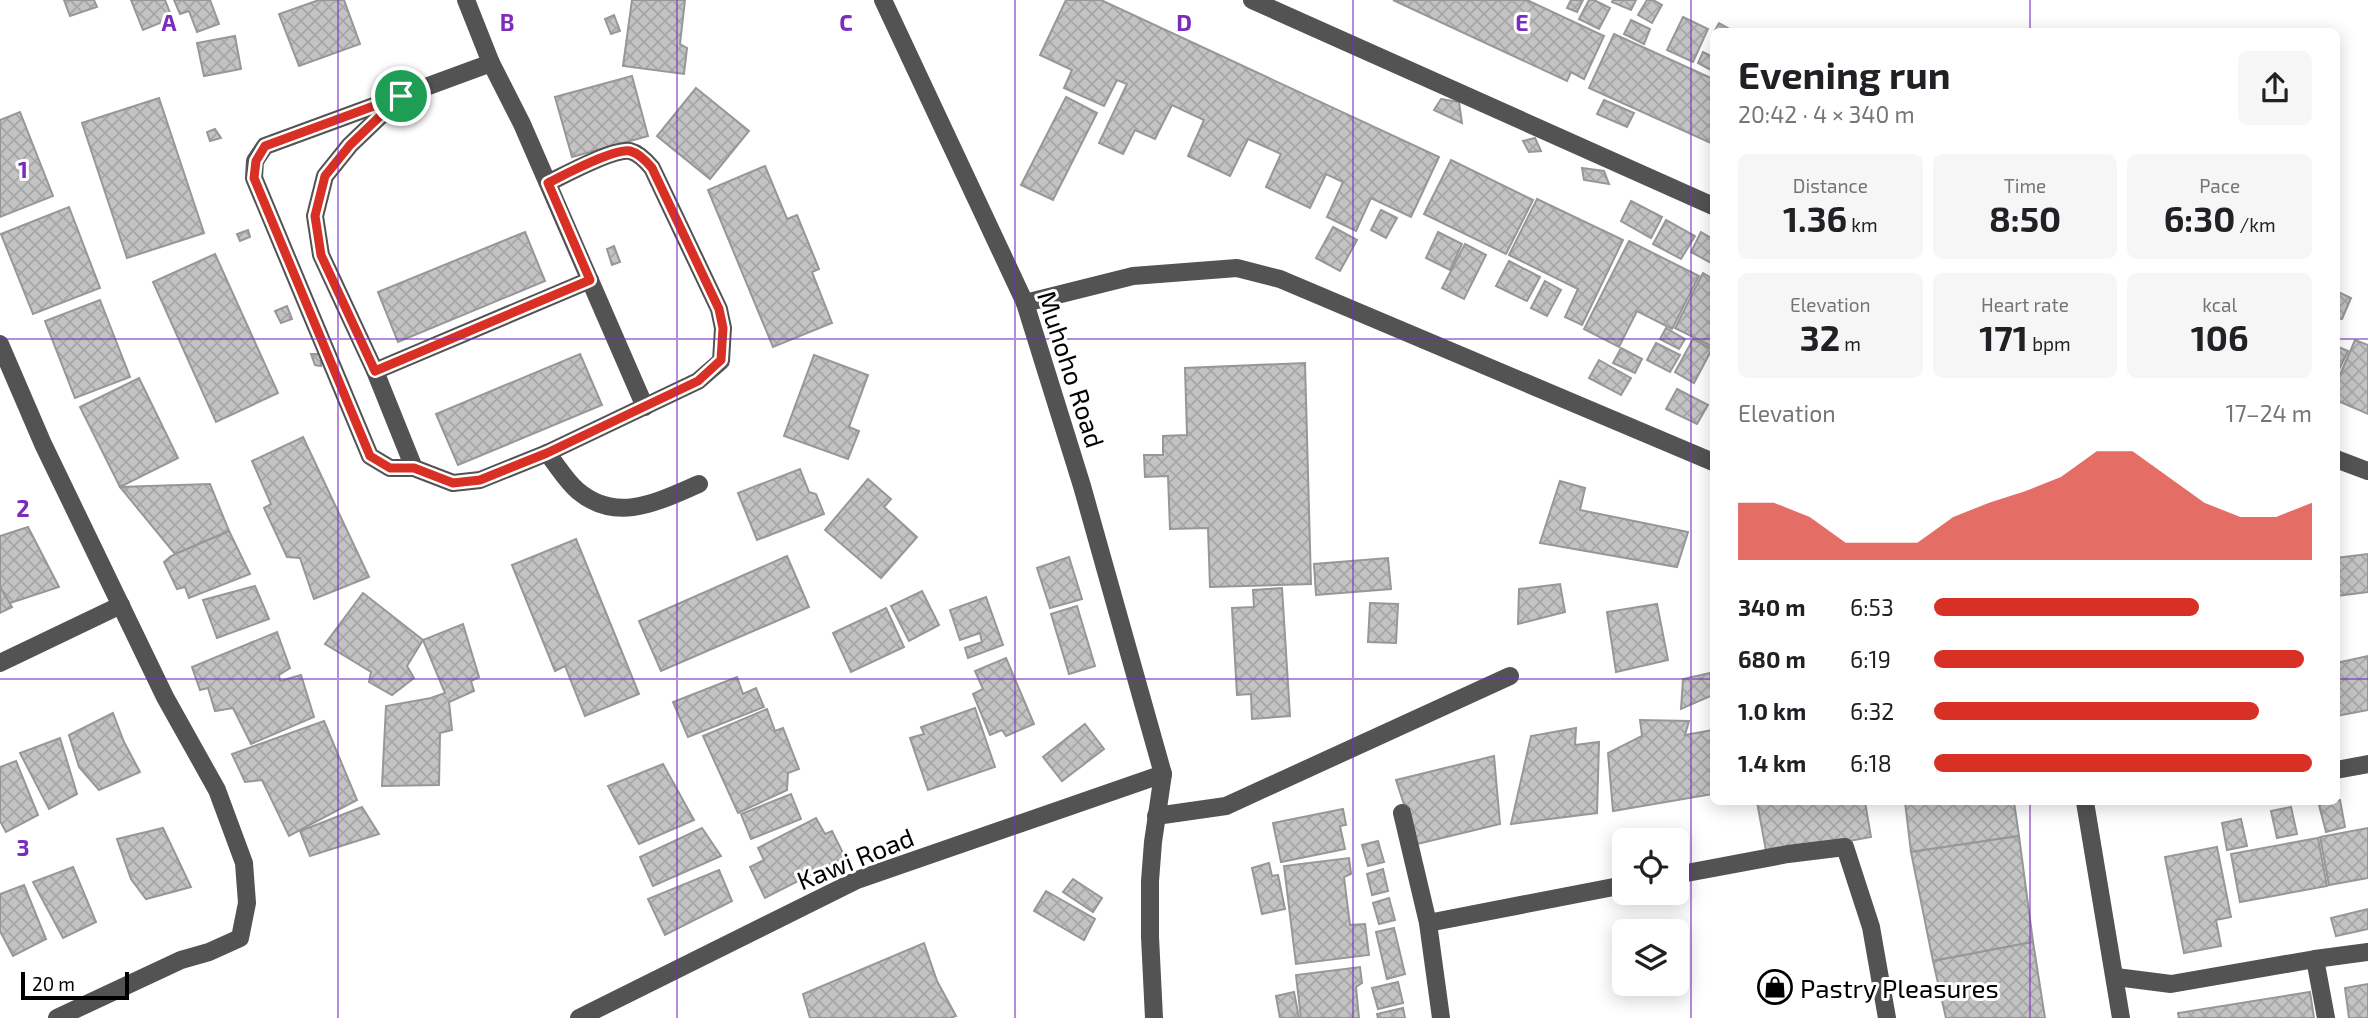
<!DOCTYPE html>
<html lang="en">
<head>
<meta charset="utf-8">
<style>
	:root { --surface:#fff; --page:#f6f6f6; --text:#202124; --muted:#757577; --accent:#d93025 }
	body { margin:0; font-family:"Exo 2",sans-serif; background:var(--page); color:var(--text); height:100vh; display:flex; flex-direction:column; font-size:26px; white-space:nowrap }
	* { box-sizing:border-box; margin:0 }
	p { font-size:23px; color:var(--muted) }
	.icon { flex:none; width:38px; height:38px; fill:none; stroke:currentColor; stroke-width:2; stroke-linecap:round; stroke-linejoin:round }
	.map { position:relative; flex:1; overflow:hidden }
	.drawer { position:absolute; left:1710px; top:28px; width:630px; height:777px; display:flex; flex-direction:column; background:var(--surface); border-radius:10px; box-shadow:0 4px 18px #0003 }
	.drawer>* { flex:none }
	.buttons { position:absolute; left:1612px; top:828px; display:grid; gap:14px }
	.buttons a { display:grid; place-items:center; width:77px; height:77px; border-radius:10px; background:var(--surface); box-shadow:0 4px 18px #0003; font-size:35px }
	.scale { position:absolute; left:21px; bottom:18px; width:108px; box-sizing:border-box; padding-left:7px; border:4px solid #000; border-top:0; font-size:19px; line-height:24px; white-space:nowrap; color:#000; -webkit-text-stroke:5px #fff; paint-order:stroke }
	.pin { position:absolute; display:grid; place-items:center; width:60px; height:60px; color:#fff; margin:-30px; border:4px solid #fff; border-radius:50%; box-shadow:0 2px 7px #0007 }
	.round { display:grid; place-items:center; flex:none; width:74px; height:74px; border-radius:10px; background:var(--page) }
	.headline { display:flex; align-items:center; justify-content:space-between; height:119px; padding:0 28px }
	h1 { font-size:38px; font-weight:700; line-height:52px }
	.figures { display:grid; grid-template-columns:repeat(3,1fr); gap:10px; height:119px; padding:7px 28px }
	.figures div { display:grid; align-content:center; border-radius:10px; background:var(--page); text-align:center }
	.figures b { font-size:35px; font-weight:700 }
	.figures small { font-size:19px; font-weight:400 }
	.figures p { font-size:19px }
	.chart { height:196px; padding:14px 28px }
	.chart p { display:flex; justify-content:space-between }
	.chart svg { width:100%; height:126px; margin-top:7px; fill:var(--accent); opacity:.7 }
	ul { padding:0 28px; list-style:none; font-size:23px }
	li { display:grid; grid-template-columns:112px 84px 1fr; align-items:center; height:52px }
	li i { height:18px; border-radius:9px; background:var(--accent) }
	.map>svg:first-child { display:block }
	.building { fill:url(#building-cross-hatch); stroke:#979797; stroke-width:2 }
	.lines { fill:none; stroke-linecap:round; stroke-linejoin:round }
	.minor { stroke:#535353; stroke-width:18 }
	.route-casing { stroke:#fff; stroke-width:14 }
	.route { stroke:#d93025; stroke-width:9 }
	.grid { fill:none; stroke:#7b2cbf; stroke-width:2; stroke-opacity:0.55 }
	.labels { text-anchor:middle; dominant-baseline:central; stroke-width:6; stroke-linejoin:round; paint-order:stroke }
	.street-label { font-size:26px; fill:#000; stroke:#fff }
	.poi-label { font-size:26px; fill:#000; stroke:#fff; text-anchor:start }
	.grid-label { font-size:23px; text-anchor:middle; font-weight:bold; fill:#7b2cbf; stroke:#fff; stroke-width:6; stroke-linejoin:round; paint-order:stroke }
</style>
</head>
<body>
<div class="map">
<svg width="2368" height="1018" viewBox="0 0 2368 1018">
	<defs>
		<pattern id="building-cross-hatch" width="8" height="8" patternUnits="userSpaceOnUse" patternTransform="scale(1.75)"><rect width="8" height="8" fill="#c3c3c3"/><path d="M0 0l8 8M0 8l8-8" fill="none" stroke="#a6a6a6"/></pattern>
	</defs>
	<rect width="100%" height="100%" fill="#fff"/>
	<g class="building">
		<path d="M 64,0 L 94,0 L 97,7 L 70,16 Z"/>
		<path d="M 131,0 L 165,0 L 172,18 L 143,30 Z"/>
		<path d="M 174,0 L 210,0 L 219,24 L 197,32 L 189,11 L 180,14 Z"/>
		<path d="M 319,0 L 344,0 L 360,44 L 299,66 L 279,14 Z"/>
		<path d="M 632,0 L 685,0 L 680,44 L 687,48 L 684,74 L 623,66 Z"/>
		<path d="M 1066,0 L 1101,0 L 1439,157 L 1411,217 L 1371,198 L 1356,231 L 1327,217 L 1343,182 L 1326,174 L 1310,208 L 1266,187 L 1281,154 L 1248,139 L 1230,176 L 1188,156 L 1204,120 L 1172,105 L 1155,139 L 1135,130 L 1123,154 L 1099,143 L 1127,84 L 1117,80 L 1104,106 L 1064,88 L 1072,70 L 1040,55 Z"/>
		<path d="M 1393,0 L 1527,0 L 1604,36 L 1584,79 L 1571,72 L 1567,81 Z"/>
		<path d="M 1571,0 L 1583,0 L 1577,12 L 1567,8 Z"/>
		<path d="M 1589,0 L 1594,0 L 1610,8 L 1599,29 L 1579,19 Z"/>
		<path d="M 1613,0 L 1636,0 L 1631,10 L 1612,2 Z"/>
		<path d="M 1647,0 L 1653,0 L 1662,5 L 1652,23 L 1638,15 Z"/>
		<path d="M 614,15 L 620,31 L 611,34 L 605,19 Z"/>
		<path d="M 1683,17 L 1708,29 L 1693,62 L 1667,50 Z"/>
		<path d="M 1631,20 L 1650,29 L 1644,44 L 1624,34 Z"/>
		<path d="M 1719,23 L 1735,32 L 1714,32 Z"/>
		<path d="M 1614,34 L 1713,79 L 1713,144 L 1589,88 Z"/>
		<path d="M 235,36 L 241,69 L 204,76 L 197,43 Z"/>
		<path d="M 1703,52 L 1713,57 L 1713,71 L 1698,63 Z"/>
		<path d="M 632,76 L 648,136 L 572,157 L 555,97 Z"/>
		<path d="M 696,88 L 749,131 L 710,179 L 657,136 Z"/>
		<path d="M 1066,97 L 1097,113 L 1053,200 L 1021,185 Z"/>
		<path d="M 159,98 L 204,233 L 127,258 L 82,123 Z"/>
		<path d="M 1441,99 L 1459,102 L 1462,123 L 1434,110 Z"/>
		<path d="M 1604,100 L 1634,113 L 1627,127 L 1597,114 Z"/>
		<path d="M 20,112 L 53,196 L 0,217 L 0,120 Z"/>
		<path d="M 215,129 L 221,138 L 210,141 L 207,132 Z"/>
		<path d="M 1535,138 L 1541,151 L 1529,152 L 1523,141 Z"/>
		<path d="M 1451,160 L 1533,200 L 1506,254 L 1424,214 Z"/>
		<path d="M 765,166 L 787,219 L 797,215 L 819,269 L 812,272 L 832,323 L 773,347 L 708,190 Z"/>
		<path d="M 1582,168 L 1604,171 L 1609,184 L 1584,180 Z"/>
		<path d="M 1537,199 L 1623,240 L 1582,325 L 1565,317 L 1578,289 L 1509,255 Z"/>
		<path d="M 1631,201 L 1662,217 L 1651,238 L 1621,221 Z"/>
		<path d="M 69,207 L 100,288 L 33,314 L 1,234 Z"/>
		<path d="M 1381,210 L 1397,218 L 1386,238 L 1371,230 Z"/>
		<path d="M 1666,220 L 1695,236 L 1681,259 L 1653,244 Z"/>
		<path d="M 1333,227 L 1357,240 L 1340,271 L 1316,258 Z"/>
		<path d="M 248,230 L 250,237 L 240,241 L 237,234 Z"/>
		<path d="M 525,232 L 545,281 L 398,342 L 378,292 Z"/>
		<path d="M 1438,232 L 1462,244 L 1450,270 L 1426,258 Z"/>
		<path d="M 1701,232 L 1713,239 L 1713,264 L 1691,252 Z"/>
		<path d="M 1629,241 L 1699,276 L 1672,329 L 1637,311 L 1619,347 L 1584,329 Z"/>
		<path d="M 1465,244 L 1486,255 L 1464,299 L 1442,288 Z"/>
		<path d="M 614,246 L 620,262 L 612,265 L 607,249 Z"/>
		<path d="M 215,254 L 278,393 L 216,422 L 153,282 Z"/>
		<path d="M 1509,261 L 1540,277 L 1527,301 L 1496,286 Z"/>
		<path d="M 1703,273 L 1713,279 L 1713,347 L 1675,328 Z"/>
		<path d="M 1545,281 L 1561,290 L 1547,316 L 1531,308 Z"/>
		<path d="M 2336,291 L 2351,298 L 2342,319 L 2336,317 Z"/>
		<path d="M 100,300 L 130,377 L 75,398 L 45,321 Z"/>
		<path d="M 287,306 L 292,319 L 281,323 L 275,311 Z"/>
		<path d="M 1666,328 L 1685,339 L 1679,349 L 1660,339 Z"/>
		<path d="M 1693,339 L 1712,349 L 1694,383 L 1675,372 Z"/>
		<path d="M 2355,340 L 2368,345 L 2368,414 L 2336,400 L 2336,384 Z"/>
		<path d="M 1656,343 L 1680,355 L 1670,372 L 1647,360 Z"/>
		<path d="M 2336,346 L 2348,351 L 2336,376 Z"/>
		<path d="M 1621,348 L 1642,359 L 1635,373 L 1613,363 Z"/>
		<path d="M 311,354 L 321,354 L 321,366 L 315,365 Z"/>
		<path d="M 580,354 L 602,405 L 458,465 L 436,414 Z"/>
		<path d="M 814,355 L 868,375 L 849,427 L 859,431 L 848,459 L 784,436 Z"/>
		<path d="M 1599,360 L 1631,378 L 1621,395 L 1589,378 Z"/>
		<path d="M 1305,363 L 1311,584 L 1210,587 L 1208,528 L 1170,529 L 1168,476 L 1145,477 L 1144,455 L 1163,455 L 1163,436 L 1187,435 L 1185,368 Z"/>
		<path d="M 139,378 L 178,458 L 120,487 L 80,407 Z"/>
		<path d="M 1677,389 L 1708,405 L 1697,424 L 1666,409 Z"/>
		<path d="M 303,437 L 369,577 L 314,599 L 300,558 L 287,557 L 264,508 L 271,504 L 252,461 Z"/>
		<path d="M 800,469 L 809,492 L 816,494 L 824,514 L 757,540 L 738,493 Z"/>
		<path d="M 868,479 L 891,499 L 884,507 L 917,537 L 881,578 L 825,530 Z"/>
		<path d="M 1560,481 L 1585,488 L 1580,510 L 1688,532 L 1677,567 L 1540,543 Z"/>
		<path d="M 210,484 L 229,531 L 175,554 L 120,487 Z"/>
		<path d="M 28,527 L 59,587 L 7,604 L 0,591 L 0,536 Z"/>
		<path d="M 229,531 L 250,574 L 189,598 L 185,587 L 177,589 L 164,562 L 171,556 Z"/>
		<path d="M 576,539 L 639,694 L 585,716 L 565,666 L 555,671 L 512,565 Z"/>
		<path d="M 2368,554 L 2368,592 L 2336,596 L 2336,558 Z"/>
		<path d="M 787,556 L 809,607 L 661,671 L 639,621 Z"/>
		<path d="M 1069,557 L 1082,599 L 1050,608 L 1037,568 Z"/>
		<path d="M 1388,558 L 1391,589 L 1316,595 L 1314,564 Z"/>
		<path d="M 1560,584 L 1565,612 L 1518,624 L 1519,589 Z"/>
		<path d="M 255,586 L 269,619 L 217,638 L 203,600 Z"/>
		<path d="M 0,587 L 12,607 L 0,613 Z"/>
		<path d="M 1282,588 L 1290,716 L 1252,719 L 1251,694 L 1237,695 L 1232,608 L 1254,607 L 1253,590 Z"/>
		<path d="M 922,591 L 939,625 L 909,641 L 891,606 Z"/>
		<path d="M 363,593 L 423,640 L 407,666 L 414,678 L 392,695 L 369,682 L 371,672 L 325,644 Z"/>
		<path d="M 986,597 L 1003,645 L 968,658 L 965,648 L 982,642 L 980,633 L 960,640 L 950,610 Z"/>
		<path d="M 1370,603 L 1398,604 L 1396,643 L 1368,642 Z"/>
		<path d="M 1657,604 L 1668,660 L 1616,672 L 1607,612 Z"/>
		<path d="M 1077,606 L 1095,666 L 1069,674 L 1051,614 Z"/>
		<path d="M 886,608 L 904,647 L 851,672 L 833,633 Z"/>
		<path d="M 463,624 L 479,677 L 471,681 L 474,691 L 449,702 L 452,730 L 440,733 L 439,785 L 382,786 L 386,706 L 431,698 L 445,693 L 423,640 Z"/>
		<path d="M 277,632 L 290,668 L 279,675 L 280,681 L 301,675 L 314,717 L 251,744 L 233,708 L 215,711 L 208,688 L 200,690 L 192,667 Z"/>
		<path d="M 2368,656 L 2368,710 L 2336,716 L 2336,663 Z"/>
		<path d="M 1006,658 L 1034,724 L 1006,736 L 1002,730 L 990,735 L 973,694 L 983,689 L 975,671 Z"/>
		<path d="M 1710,673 L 1713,695 L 1681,709 L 1683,679 Z"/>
		<path d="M 737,677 L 743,694 L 756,688 L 764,707 L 688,737 L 673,702 Z"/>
		<path d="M 975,708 L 995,767 L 928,790 L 910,738 L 924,734 L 921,727 Z"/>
		<path d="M 767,709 L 775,731 L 783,728 L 799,769 L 788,773 L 787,790 L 738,813 L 703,736 Z"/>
		<path d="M 113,713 L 124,742 L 140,772 L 99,790 L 79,767 L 69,735 Z"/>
		<path d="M 1640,720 L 1689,721 L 1685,735 L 1713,730 L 1713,794 L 1613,811 L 1608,753 L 1642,736 Z"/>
		<path d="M 324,721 L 357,800 L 289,836 L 262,780 L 245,782 L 232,754 Z"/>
		<path d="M 1085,724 L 1104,749 L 1062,781 L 1043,757 Z"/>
		<path d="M 1576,728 L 1575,745 L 1599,742 L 1597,813 L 1511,824 L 1531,736 Z"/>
		<path d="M 60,738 L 77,794 L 49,809 L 20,753 Z"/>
		<path d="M 1494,756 L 1500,824 L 1417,844 L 1396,780 Z"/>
		<path d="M 16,761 L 38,815 L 6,832 L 0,821 L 0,767 Z"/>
		<path d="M 663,764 L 694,820 L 639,844 L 608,786 Z"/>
		<path d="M 791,794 L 801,819 L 751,839 L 741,814 Z"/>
		<path d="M 2340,800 L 2345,827 L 2326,832 L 2319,805 Z"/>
		<path d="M 1757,802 L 1865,802 L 1871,837 L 1767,856 Z"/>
		<path d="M 1905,802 L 2014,802 L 2019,836 L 1911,852 Z"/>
		<path d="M 362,807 L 379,834 L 310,856 L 300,831 Z"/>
		<path d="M 2291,807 L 2297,834 L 2277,838 L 2271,811 Z"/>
		<path d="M 1343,809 L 1346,825 L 1340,826 L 1345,849 L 1281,862 L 1273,823 Z"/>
		<path d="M 816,818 L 825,834 L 832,831 L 845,857 L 765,898 L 750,867 L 764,860 L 758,848 Z"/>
		<path d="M 2241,819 L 2247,846 L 2227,850 L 2222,823 Z"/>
		<path d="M 163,828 L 191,887 L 146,899 L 131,879 L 117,839 Z"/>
		<path d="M 702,828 L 721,856 L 653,886 L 640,857 Z"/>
		<path d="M 2368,828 L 2368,878 L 2329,885 L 2320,837 Z"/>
		<path d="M 2019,836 L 2033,942 L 1933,961 L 1911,852 Z"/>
		<path d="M 2318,838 L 2327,886 L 2240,902 L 2231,854 Z"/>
		<path d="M 1378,841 L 1384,862 L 1368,866 L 1362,845 Z"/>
		<path d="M 2217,847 L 2231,917 L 2216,920 L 2221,946 L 2184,953 L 2165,857 Z"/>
		<path d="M 1349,858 L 1351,874 L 1344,877 L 1350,925 L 1365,924 L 1369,955 L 1296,964 L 1284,866 Z"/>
		<path d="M 1269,863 L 1272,876 L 1278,875 L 1285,909 L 1262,914 L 1252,868 Z"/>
		<path d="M 73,867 L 96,922 L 63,938 L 33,882 Z"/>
		<path d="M 1383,869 L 1388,891 L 1372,895 L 1367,874 Z"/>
		<path d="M 719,870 L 732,901 L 665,935 L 648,899 Z"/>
		<path d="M 1073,879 L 1102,898 L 1093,912 L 1063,892 Z"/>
		<path d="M 24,885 L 46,939 L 13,956 L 0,931 L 0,894 Z"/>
		<path d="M 1046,891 L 1095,919 L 1084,940 L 1034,911 Z"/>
		<path d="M 1389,898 L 1395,920 L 1379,924 L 1373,903 Z"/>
		<path d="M 2368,909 L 2368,929 L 2336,936 L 2331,918 Z"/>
		<path d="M 1394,928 L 1405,974 L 1387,979 L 1376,932 Z"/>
		<path d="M 2033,942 L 2045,1018 L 1946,1018 L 1933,961 Z"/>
		<path d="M 924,943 L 937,981 L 956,1016 L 950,1018 L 810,1018 L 803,994 Z"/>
		<path d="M 1360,967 L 1362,983 L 1356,987 L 1359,1018 L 1301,1018 L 1296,975 Z"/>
		<path d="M 1398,982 L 1403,1003 L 1378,1009 L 1372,988 Z"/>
		<path d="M 2368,984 L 2368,1018 L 2349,1018 L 2345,988 Z"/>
		<path d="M 1294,992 L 1299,1018 L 1280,1018 L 1276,996 Z"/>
		<path d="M 2310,992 L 2314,1018 L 2179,1018 L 2178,1013 Z"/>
		<path d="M 1403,1008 L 1405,1018 L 1378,1018 L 1377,1014 Z"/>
	</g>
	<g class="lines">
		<g class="minor">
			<path d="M 466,0 L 491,63 L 522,124 L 645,407"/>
			<path d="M 883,0 L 1025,303 L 1082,486 L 1163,774 L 1153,842 L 1150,881 L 1150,937 L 1154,1018"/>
			<path d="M 1252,0 L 1713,206"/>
			<path d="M 491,63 L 265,146 L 255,161 L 254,178 L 370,456 L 390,468 L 414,468 L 453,483 L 480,480 L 547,453 L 698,381 L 721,361 L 723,328 L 719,309 L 652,168 C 647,162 639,153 630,151 C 614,148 564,175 548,183"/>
			<path d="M 396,101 L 350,145 L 325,176 L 315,216 L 321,255 L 375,371 L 414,468"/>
			<path d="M 1025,303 L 1133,276 L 1237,268 L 1280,279 L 1713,462"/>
			<path d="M 0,344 L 43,444 L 165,697 L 217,790 L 244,863 L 247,903 L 240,938 L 209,952 L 181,960 L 57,1018"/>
			<path d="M 375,371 L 590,280"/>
			<path d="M 547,453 C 557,465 566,481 578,491 C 617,524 659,501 699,484"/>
			<path d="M 2336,459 L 2368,471"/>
			<path d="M 0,663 L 121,605"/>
			<path d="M 2336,770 L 2368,764"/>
			<path d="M 2085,802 L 2121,1018"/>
			<path d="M 1402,813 L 1428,923 L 1441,1018"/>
			<path d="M 1156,816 L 1226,806 L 1510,676"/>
			<path d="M 1676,875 L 1788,854 L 1845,847 L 1871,927 L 1887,1018"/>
			<path d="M 1428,923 L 1624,885"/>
			<path d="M 2116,977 L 2171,984 L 2315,959"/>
			<path d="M 579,1018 L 857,880 L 1163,774"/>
			<path d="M 2326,1018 L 2315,959 L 2368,952"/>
		</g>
	</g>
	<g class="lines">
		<g class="route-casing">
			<path id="route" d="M 401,96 L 350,145 L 325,176 L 315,216 L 321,255 L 375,371 L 590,280 L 548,183 C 564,175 614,148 630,151 C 639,153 647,162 652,168 L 719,309 L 723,328 L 721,360 L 698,381 L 547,453 L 480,480 L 453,483 L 414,468 L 390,468 L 370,456 L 254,178 L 256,161 L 265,146 Z"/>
		</g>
		<use href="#route" class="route"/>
	</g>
	<path class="grid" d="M 338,0 L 338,1018M 677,0 L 677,1018M 1015,0 L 1015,1018M 1353,0 L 1353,1018M 1691,0 L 1691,1018M 2030,0 L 2030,32M 0,339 L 1713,339M 2336,339 L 2368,339M 0,679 L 1713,679M 2336,679 L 2368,679M 2030,802 L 2030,1018"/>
	<defs>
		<g id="shop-ring" transform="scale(1.75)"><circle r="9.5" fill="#fff" stroke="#000" stroke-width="1.5"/><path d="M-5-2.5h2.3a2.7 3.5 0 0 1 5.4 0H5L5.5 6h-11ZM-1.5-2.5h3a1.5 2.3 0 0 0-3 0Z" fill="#000"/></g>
	</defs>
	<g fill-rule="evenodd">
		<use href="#shop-ring" x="1775" y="987"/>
	</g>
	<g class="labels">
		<g class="street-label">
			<text transform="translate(1072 369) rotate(72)">Muhoho Road</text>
			<text transform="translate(855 858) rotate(-22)">Kawi Road</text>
		</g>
		<g class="poi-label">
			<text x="1800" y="987">Pastry Pleasures</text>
		</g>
	</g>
	<g class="grid-label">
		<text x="169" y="31">A</text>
		<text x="507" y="31">B</text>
		<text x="846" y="31">C</text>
		<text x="1184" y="31">D</text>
		<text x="1522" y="31">E</text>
		<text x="23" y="178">1</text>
		<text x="23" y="517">2</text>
		<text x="23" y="856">3</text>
	</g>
</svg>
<div class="buttons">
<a><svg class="icon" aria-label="locate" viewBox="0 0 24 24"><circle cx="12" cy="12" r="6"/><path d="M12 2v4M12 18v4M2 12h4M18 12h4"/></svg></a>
<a><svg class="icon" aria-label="layers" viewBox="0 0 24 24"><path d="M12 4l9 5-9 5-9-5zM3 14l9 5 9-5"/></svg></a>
</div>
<div class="scale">20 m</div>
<div class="pin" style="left:401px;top:96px;background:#1e9e55"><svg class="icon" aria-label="arrive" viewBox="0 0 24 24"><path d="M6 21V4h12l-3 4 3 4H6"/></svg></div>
<section class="drawer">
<div class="headline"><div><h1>Evening run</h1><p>20:42 · 4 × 340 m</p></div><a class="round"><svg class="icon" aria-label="share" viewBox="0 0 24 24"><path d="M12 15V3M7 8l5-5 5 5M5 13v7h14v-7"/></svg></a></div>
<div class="figures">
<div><p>Distance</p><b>1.36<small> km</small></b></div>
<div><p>Time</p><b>8:50</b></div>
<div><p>Pace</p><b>6:30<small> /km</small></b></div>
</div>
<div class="figures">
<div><p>Elevation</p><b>32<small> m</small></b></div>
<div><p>Heart rate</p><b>171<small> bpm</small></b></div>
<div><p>kcal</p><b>106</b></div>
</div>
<div class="chart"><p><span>Elevation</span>17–24 m</p>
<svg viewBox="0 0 160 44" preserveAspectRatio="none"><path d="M0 44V24L10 24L20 29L30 38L40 38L50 38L60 29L70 24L80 20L90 15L100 6L110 6L120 15L130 24L140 29L150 29L160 24V44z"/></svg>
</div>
<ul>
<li><b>340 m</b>6:53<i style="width:70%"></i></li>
<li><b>680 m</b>6:19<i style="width:98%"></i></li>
<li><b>1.0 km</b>6:32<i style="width:86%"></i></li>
<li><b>1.4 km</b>6:18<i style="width:100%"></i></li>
</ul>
</section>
</div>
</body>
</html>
